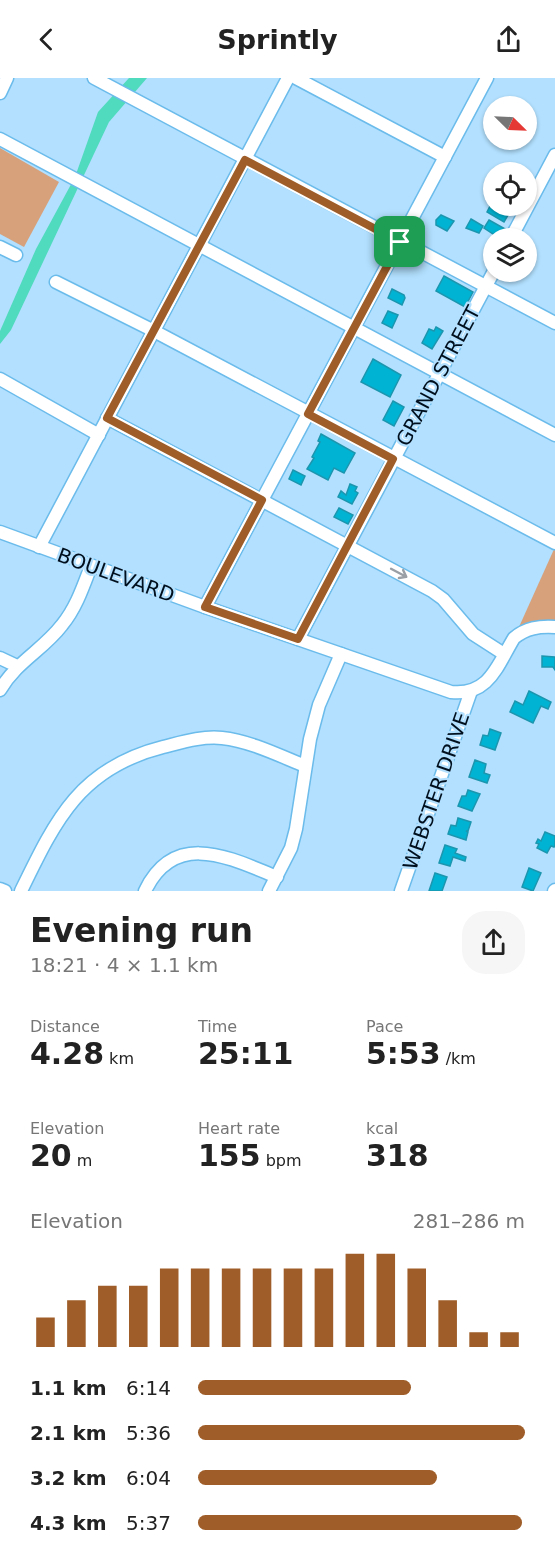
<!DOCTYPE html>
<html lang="en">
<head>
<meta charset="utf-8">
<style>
	:root { --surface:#fff; --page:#f6f6f6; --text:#222; --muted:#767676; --accent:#9f5e29 }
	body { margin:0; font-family:"DejaVu Sans",sans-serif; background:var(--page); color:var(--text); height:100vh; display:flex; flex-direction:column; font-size:22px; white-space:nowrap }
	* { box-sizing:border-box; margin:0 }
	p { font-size:20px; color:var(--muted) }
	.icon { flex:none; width:33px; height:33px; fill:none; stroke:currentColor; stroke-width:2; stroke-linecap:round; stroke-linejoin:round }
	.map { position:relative; height:813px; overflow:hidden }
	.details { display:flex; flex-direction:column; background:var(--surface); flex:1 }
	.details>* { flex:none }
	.needle { width:39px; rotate:114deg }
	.buttons { position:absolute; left:483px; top:18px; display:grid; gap:12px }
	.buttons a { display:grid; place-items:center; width:54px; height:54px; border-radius:50%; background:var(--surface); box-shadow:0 2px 4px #0004; font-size:30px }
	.pin { position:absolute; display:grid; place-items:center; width:51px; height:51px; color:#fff; margin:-26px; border-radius:12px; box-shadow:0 3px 9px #0006 }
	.round { display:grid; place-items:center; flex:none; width:63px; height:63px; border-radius:24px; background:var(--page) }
	.overview { display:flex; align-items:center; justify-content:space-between; height:102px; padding:0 30px }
	h1 { font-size:33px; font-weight:700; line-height:45px }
	.metrics { display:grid; grid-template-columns:repeat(3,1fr); gap:9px; height:102px; padding:6px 30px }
	.metrics div { display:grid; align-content:center }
	.metrics b { font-size:30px; font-weight:700 }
	.metrics small { font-size:16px; font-weight:400 }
	.metrics p { font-size:16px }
	.chart { height:168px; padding:12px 30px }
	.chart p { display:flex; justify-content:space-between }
	.chart svg { width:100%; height:108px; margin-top:6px; stroke:var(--accent); stroke-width:6 }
	ul { padding:0 30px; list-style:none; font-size:20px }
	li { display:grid; grid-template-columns:96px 72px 1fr; align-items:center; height:45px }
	li i { height:15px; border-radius:8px; background:var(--accent) }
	header { display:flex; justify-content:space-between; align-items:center; height:78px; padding:0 30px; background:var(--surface); font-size:27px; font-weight:700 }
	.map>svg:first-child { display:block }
	.green { fill:#d7a17c }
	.water { fill:#50dabe }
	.building { fill:#00b3d3; stroke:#1c96af; stroke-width:1.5 }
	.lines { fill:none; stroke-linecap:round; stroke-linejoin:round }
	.minor-casing { stroke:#6bbbeb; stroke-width:15 }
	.minor { stroke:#fff; stroke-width:12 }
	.oneway { stroke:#999fa5 }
	.route-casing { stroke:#fff; stroke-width:12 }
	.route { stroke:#9f5e29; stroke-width:8 }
	.labels { text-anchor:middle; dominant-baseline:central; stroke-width:4.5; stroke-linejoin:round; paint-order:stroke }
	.street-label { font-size:20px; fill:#000f1d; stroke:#b2e0fe }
</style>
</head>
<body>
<header><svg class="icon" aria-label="back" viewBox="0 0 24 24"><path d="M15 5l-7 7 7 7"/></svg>Sprintly<svg class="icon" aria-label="share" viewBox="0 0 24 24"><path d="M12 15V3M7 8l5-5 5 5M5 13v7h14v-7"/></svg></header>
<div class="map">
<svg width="555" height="813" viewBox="0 0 555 813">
	<rect width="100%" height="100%" fill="#b2e0fe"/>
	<g class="green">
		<path d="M 0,70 L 59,104 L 24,169 L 0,156 Z"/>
		<path d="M 555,469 L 555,549 L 514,560 Z"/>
	</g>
	<path class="water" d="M 129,0 L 147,0 L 109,44 L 11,252 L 0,266 L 0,253 L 36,171 L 75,99 L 98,34 Z"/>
	<g class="building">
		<path d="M 490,128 L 493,130 L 496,128 L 504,131 L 505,129 L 511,132 L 504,144 L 487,134 Z"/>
		<path d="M 441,137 L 454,143 L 447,153 L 436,147 L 436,142 Z"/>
		<path d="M 471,141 L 483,148 L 479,155 L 466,150 Z"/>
		<path d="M 489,142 L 507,152 L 503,159 L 499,160 L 484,150 Z"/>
		<path d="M 444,198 L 473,214 L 465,229 L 436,213 Z"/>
		<path d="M 392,211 L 404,217 L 405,220 L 402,227 L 388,220 Z"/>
		<path d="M 388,233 L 398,237 L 392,250 L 382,245 Z"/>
		<path d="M 436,249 L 443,253 L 432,271 L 422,265 L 429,251 L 434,253 Z"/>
		<path d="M 373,281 L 401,297 L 390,319 L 361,304 Z"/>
		<path d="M 393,323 L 404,329 L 394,348 L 383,342 Z"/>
		<path d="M 321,356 L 355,375 L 344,395 L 334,390 L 328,402 L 307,391 L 314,380 L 312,379 L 320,364 L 318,363 Z"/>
		<path d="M 293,392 L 305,398 L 301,407 L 289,401 Z"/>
		<path d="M 350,406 L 357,409 L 355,413 L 358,415 L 352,426 L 338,419 L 341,413 L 346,417 Z"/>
		<path d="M 339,430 L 353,437 L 348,446 L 334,439 Z"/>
		<path d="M 542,578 L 555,579 L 555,592 L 553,589 L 542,589 Z"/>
		<path d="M 529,613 L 551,624 L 548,631 L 541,628 L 533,645 L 510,634 L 515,623 L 523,627 Z"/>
		<path d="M 490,651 L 501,655 L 495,672 L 480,667 L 483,657 L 488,658 Z"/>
		<path d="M 475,682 L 486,686 L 484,695 L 490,697 L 487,705 L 469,699 Z"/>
		<path d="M 468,712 L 480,716 L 472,733 L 458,728 L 462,718 L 466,718 Z"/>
		<path d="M 458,740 L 471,744 L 468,753 L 466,753 L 468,754 L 466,762 L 448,756 L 451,747 L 456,748 Z"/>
		<path d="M 545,754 L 555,758 L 555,767 L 554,769 L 551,768 L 547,775 L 537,770 L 539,766 L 536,765 L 538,761 L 541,763 Z"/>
		<path d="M 445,767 L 457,771 L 455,775 L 466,779 L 465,783 L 453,779 L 450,788 L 439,785 Z"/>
		<path d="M 529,790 L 541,795 L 533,813 L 522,809 Z"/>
		<path d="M 435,795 L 447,799 L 442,813 L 429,813 Z"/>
	</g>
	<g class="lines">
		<g class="minor-casing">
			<g id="minor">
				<path d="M 94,0 L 555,245"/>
				<path d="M 296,0 L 445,79"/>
				<path d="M 0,15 L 7,0"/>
				<path d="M 0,61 L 555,357"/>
				<path d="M 511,160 L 555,77"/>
				<path d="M 0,169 L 16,177"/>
				<path d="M 56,204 L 154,253 L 555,465"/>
				<path d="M 0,301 L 99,357"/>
				<path d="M 107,340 L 432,513 L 443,521 L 473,556 L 504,576"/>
				<path d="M 0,454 L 205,529 L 451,614 C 489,618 497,588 514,560 C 526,550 539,548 555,549"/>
				<path d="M 39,469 L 288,0"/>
				<path d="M 205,529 L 487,0"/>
				<path d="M 298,561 L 494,193"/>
				<path d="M 0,580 L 17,588"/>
				<path d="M 0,612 C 17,583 43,572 62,547 C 76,530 83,509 91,488"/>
				<path d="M 0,811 L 5,813"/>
				<path d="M 21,813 C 56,741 80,690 163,669 C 183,664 202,658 222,660 C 250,663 278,677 305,688"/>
				<path d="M 145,813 C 175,751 230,780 277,799"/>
				<path d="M 269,813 L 291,770 L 296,751 L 310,661 L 319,627 L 341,576"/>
				<path d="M 401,813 L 471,613"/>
				<path d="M 554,813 L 555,812"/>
			</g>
		</g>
		<use href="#minor" class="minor"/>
	</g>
	<defs><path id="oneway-shaft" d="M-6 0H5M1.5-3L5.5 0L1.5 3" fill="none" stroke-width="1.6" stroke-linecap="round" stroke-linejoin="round" transform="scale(1.5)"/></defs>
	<use class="oneway" href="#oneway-shaft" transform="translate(399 495) rotate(28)"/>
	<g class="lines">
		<g class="route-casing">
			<path id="route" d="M 245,82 L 400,164 L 308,336 L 393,381 L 298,561 L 205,529 L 262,422 L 107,340 Z"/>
		</g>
		<use href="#route" class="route"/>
	</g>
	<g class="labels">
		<g class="street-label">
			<text transform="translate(438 298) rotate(-62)">GRAND STREET</text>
			<text transform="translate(116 497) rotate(20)">BOULEVARD</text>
			<text transform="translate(436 713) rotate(-71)">WEBSTER DRIVE</text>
		</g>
	</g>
</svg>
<div class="buttons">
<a><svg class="needle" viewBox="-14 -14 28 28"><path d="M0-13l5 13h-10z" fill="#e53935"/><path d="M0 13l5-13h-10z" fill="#767676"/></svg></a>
<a><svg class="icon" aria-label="locate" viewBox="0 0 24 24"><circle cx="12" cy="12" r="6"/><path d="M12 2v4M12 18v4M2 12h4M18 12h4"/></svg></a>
<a><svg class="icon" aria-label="layers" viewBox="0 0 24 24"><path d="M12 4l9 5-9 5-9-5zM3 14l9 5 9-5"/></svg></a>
</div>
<div class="pin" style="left:400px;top:164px;background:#1e9e55"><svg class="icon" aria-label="arrive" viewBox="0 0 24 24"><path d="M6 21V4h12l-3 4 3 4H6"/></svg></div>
</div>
<section class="details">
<div class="overview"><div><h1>Evening run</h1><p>18:21 · 4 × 1.1 km</p></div><a class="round"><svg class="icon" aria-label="share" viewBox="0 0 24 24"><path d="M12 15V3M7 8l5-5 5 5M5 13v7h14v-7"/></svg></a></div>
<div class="metrics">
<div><p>Distance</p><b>4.28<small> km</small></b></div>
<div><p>Time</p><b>25:11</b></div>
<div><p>Pace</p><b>5:53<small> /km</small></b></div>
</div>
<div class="metrics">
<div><p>Elevation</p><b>20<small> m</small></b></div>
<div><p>Heart rate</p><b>155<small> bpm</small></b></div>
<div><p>kcal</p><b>318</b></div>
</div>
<div class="chart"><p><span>Elevation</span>281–286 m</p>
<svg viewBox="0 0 160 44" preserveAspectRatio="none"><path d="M5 44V32M15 44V25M25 44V19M35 44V19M45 44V12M55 44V12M65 44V12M75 44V12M85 44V12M95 44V12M105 44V6M115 44V6M125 44V12M135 44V25M145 44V38M155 44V38"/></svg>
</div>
<ul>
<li><b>1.1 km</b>6:14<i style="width:65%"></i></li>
<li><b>2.1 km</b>5:36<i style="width:100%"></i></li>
<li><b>3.2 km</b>6:04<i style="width:73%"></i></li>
<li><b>4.3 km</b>5:37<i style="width:99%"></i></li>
</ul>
</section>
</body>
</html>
